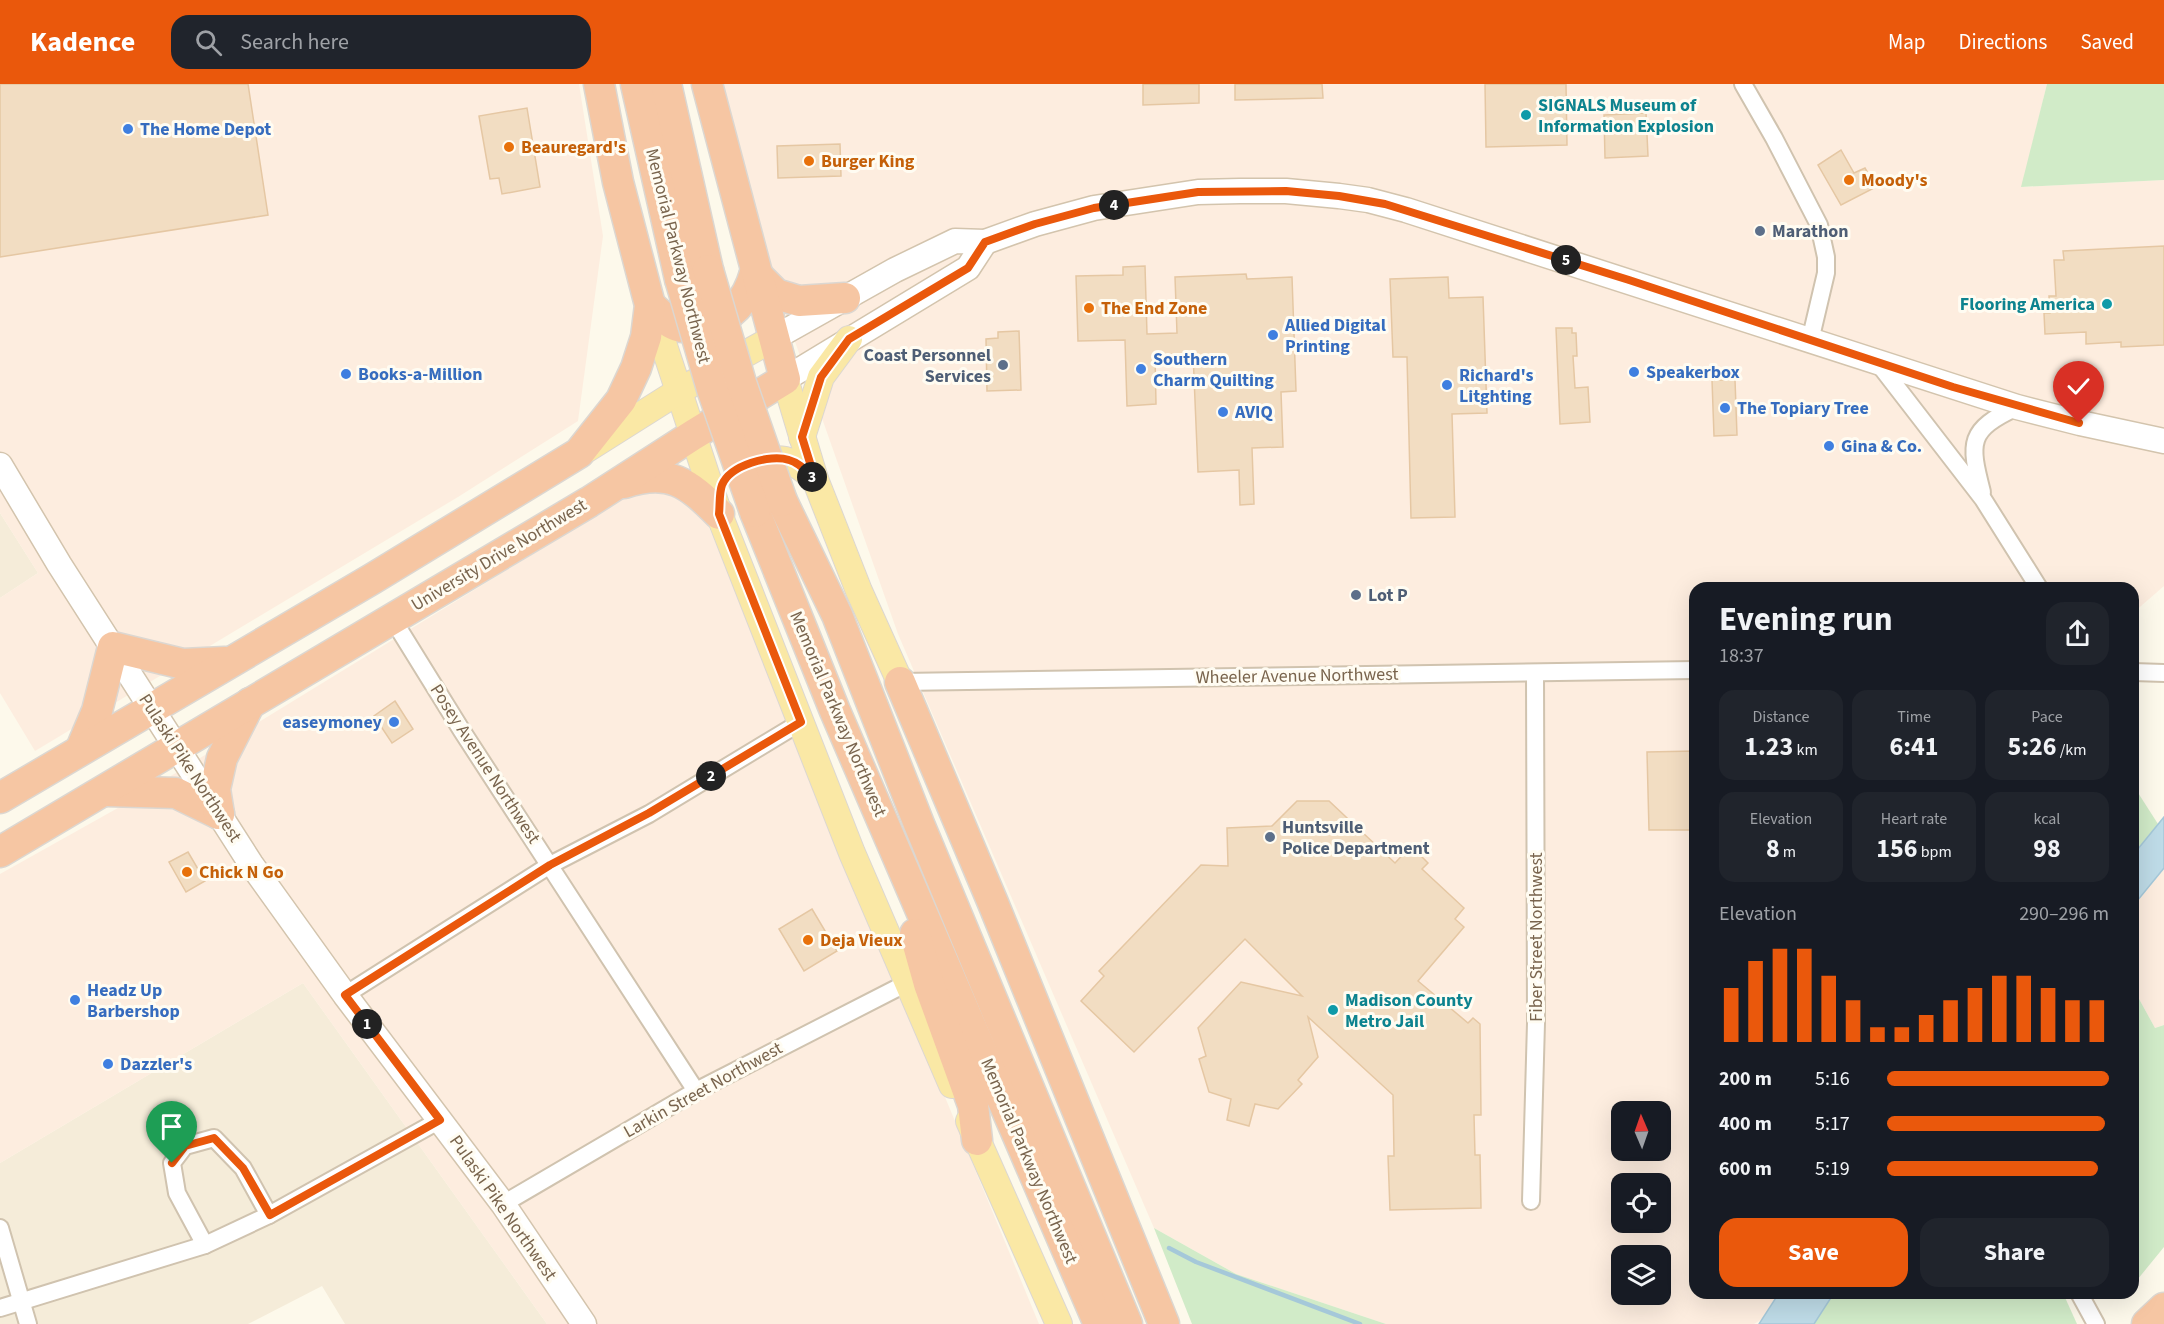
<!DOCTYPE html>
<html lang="en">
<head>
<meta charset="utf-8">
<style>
	:root { --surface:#171b24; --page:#20242c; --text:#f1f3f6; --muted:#9ea1a6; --accent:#ea580c }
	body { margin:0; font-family:"Source Sans 3",sans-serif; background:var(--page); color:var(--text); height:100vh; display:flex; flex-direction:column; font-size:22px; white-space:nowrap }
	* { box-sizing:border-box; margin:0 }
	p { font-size:20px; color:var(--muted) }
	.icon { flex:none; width:33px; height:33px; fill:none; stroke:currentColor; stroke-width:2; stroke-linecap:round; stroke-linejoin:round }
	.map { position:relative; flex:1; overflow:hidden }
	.drawer { position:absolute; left:1689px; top:498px; width:450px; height:717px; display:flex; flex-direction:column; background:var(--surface); border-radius:18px; box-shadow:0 6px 24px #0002 }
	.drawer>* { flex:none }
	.needle { width:39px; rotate:358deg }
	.buttons { position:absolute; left:1611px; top:1017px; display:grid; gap:12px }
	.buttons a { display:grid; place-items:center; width:60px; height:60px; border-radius:12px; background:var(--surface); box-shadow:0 6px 24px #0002; font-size:30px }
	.pin { position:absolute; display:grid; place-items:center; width:51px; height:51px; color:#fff; margin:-62px -26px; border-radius:50% 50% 50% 0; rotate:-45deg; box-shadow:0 0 6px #0007 }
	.pin .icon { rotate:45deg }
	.km { position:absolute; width:30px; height:30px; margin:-15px; border-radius:50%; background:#222; color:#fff; font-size:16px; line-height:30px; text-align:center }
	.round { display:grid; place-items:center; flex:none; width:63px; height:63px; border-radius:18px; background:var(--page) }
	.summary { display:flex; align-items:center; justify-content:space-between; height:102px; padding:0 30px }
	h1 { font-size:33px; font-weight:700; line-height:45px }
	.figures { display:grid; grid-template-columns:repeat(3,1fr); gap:9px; height:102px; padding:6px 30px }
	.figures div { display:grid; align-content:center; border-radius:15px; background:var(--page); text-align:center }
	.figures b { font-size:26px; font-weight:700 }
	.figures small { font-size:16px; font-weight:400 }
	.figures p { font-size:16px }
	.chart { height:168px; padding:12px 30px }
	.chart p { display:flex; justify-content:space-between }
	.chart svg { width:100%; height:108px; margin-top:6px; stroke:var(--accent); stroke-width:6 }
	.cta { display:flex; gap:12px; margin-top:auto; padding:12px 30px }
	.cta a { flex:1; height:69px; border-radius:18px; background:var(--accent); color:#fff; font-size:24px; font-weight:700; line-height:69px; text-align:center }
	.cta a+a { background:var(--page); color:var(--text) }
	ul { padding:0 30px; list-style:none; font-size:20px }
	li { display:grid; grid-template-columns:96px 72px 1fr; align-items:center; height:45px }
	li i { height:15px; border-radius:8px; background:var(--accent) }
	header { display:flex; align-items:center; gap:36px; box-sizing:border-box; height:84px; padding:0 30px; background:var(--accent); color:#fff }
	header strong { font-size:28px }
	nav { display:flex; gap:33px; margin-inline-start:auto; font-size:21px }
	.search { width:420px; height:54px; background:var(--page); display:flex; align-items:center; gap:15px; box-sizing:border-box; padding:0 21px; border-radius:18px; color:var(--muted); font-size:22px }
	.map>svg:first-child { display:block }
	.residential { fill:#f5ecd9 }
	.commercial { fill:#fdeddf; fill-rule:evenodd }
	.green { fill:#d1ebc8 }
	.water { fill:#bedbe7; stroke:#a5c8d9; stroke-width:1.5 }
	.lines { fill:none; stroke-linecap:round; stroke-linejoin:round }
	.stream { stroke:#a5c8d9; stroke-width:4.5 }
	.building { fill:#f2ddc2; stroke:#e5c7a3; stroke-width:1.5 }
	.street-casing { stroke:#d0c3af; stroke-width:20 }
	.secondary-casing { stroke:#d3c4ad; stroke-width:27 }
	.primary-casing { stroke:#dcd7d1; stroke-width:28 }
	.highway-casing { stroke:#dcd7d1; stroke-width:33 }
	.street { stroke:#fff; stroke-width:16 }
	.secondary { stroke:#fff; stroke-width:24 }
	.primary { stroke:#fae8a5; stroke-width:26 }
	.highway { stroke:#f6c6a3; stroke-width:30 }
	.highway-bridge-casing { stroke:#dcd7d1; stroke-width:33; stroke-linecap:butt }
	.highway-bridge { stroke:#f6c6a3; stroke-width:30 }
	.route-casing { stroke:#fff; stroke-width:12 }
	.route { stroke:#ea580c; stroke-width:8 }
	.culture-dot { fill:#0f9aa8; stroke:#fffcf2; stroke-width:2 }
	.shop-dot { fill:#3f7fe0; stroke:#fffcf2; stroke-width:2 }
	.food-dot { fill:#e8710a; stroke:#fffcf2; stroke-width:2 }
	.service-dot { fill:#5c6f8a; stroke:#fffcf2; stroke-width:2 }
	.labels { text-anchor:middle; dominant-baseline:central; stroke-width:6; stroke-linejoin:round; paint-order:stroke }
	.culture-label { font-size:18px; font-weight:bold; fill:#0d838f; stroke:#fffcf2; text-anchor:start }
	.shop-label { font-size:18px; font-weight:bold; fill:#366cbe; stroke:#fffcf2; text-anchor:start }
	.food-label { font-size:18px; font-weight:bold; fill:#c56008; stroke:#fffcf2; text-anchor:start }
	.service-label { font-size:18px; font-weight:bold; fill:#4e5e75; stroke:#fffcf2; text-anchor:start }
	.street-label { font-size:18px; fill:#79644d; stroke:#fffcf2 }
</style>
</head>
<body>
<header>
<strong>Kadence</strong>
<div class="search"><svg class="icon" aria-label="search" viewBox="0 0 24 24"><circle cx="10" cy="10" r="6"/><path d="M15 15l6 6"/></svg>Search here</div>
<nav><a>Map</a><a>Directions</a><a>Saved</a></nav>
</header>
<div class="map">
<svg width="2164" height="1240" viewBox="0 0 2164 1240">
	<rect width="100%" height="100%" fill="#fdf9eb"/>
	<g class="residential">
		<path d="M 0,429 L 38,489 L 0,514 Z"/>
		<path d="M 303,899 L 547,1240 L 345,1240 L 322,1202 L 248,1240 L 0,1240 L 0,1079 Z"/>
	</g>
	<g class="commercial">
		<path d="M 0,0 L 579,0 L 603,152 L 578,337 L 458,413 L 35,667 L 0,609 L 0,514 L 38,489 L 0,429 Z"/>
		<path d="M 720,0 L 2047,0 L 2022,103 L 2164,96 L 2164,502 L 2133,529 L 2133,504 L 1695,504 L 1695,1209 L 1779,1209 L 1762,1235 L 1754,1240 L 1386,1240 L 1236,1190 L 1154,1144 L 898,550 L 762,164 ZM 1622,1028 L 1660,1028 L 1660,1066 L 1622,1066 ZM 1622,1100 L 1660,1100 L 1660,1138 L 1622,1138 ZM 1622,1172 L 1660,1172 L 1660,1210 L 1622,1210 Z"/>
		<path d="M 644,402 L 683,407 L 701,424 L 1039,1240 L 547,1240 L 303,899 L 0,1079 L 0,790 L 125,720 Z"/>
		<path d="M 2164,784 L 2164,941 L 2155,944 L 2133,904 L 2133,823 Z"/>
	</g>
	<g class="green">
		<path d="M 2047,0 L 2164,0 L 2164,96 L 2021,103 Z"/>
		<path d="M 2133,701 L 2158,740 L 2133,771 Z"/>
		<path d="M 2133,904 L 2155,944 L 2164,941 L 2164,1163 L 2133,1201 Z"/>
		<path d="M 1154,1144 L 1236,1190 L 1386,1240 L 1192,1240 Z"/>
		<path d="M 1834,1209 L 2063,1209 L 2077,1240 L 1814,1240 Z"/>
	</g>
	<g class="water">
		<path d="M 2164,733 L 2164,784 L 2133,822 L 2133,771 Z"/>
		<path d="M 1779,1209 L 1834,1209 L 1814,1240 L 1759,1240 Z"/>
	</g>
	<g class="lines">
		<path class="stream" d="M 1169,1164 L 1196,1178 L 1360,1240"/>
	</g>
	<g class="building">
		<path d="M 0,0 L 248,0 L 268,131 L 0,173 Z"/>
		<path d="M 1143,0 L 1199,0 L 1199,19 L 1143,21 Z"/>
		<path d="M 1235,0 L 1322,0 L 1323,14 L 1235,16 Z"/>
		<path d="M 1485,0 L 1566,0 L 1567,61 L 1486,63 Z"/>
		<path d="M 527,24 L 540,103 L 502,110 L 499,94 L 490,95 L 479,32 Z"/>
		<path d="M 1646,29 L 1648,72 L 1605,74 L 1604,31 Z"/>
		<path d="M 840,60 L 841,92 L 778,94 L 777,62 Z"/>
		<path d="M 1841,66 L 1854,89 L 1865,84 L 1876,103 L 1841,121 L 1818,81 Z"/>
		<path d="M 2164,162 L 2164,261 L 2121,263 L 2121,258 L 2086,260 L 2086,248 L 2045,250 L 2044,229 L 2050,229 L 2049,212 L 2056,212 L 2054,176 L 2064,176 L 2063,167 Z"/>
		<path d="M 1145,182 L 1147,250 L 1177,249 L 1175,193 L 1246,190 L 1247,195 L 1292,193 L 1296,307 L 1281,308 L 1283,363 L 1252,364 L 1254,420 L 1240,421 L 1239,386 L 1198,388 L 1193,269 L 1155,271 L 1156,320 L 1127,322 L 1125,256 L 1078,257 L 1076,192 L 1123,191 L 1123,183 Z"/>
		<path d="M 1448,193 L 1449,214 L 1483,213 L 1487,329 L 1452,330 L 1455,433 L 1411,434 L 1407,273 L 1393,273 L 1390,195 Z"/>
		<path d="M 1556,244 L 1572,244 L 1572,249 L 1576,249 L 1577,272 L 1573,272 L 1575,304 L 1588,303 L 1590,338 L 1560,340 Z"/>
		<path d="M 1019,247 L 1021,306 L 987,307 L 986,255 L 998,254 L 998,248 Z"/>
		<path d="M 1712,296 L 1735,296 L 1737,351 L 1714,352 Z"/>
		<path d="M 395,617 L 413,645 L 392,659 L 374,632 Z"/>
		<path d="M 1695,667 L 1695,746 L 1649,746 L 1647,668 Z"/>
		<path d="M 1297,717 L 1329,717 L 1395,779 L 1411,762 L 1428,779 L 1422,785 L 1464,824 L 1455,835 L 1464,843 L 1418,897 L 1468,939 L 1473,934 L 1480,940 L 1481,1031 L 1474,1031 L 1475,1071 L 1480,1071 L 1481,1124 L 1390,1126 L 1388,1072 L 1394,1072 L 1393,1011 L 1308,933 L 1318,973 L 1298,996 L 1302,1000 L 1278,1025 L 1255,1020 L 1249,1042 L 1227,1036 L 1231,1015 L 1209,1008 L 1199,975 L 1206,972 L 1198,944 L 1241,898 L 1302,912 L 1245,855 L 1134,968 L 1081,917 L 1104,892 L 1099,887 L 1201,781 L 1228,782 L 1227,744 L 1272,742 Z"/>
		<path d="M 188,768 L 205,797 L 186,808 L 169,778 Z"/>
		<path d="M 812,825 L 837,867 L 804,887 L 779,845 Z"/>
	</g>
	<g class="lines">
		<g class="street-casing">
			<g id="street">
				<path d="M 1743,0 L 1774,54 L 1819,141 L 1826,173 L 1826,189 L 1810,257"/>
				<path d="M 1878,279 L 1983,415 L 2039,504"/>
				<path d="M 1982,408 C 1969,358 1968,346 2017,323"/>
				<path d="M 392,534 L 462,647 L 696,1007"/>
				<path d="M 2133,588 L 2164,589"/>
				<path d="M 900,598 L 1695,586"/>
				<path d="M 345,911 L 550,781 L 649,730 L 801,638"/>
				<path d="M 1531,1117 L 1536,939 L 1535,589"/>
				<path d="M 503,1120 L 696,1007 L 907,899"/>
				<path d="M 0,1144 L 28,1240"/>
				<path d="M 205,1161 L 177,1109 L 172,1079 L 185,1062 L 214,1054 L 243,1084 L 269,1131"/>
				<path d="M 2079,1209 L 2096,1240"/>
				<path d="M 0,1224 L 205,1161 L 269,1131 L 440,1036"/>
			</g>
		</g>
		<g class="secondary-casing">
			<g id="secondary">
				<path d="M 774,254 L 895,186 L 955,157 L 985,158 L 1035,140 L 1094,124 L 1198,108 L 1240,107 L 1286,107 L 1339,112 L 1368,116 L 1406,126 L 2017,323 L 2080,339 L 2164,357"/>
				<path d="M 785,295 L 968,184 L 985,158"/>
				<path d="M 0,381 L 59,480 L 251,780 L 345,911 L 503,1120 L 584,1240"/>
			</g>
		</g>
		<g class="primary-casing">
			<g id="primary">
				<path d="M 651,222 L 719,430 L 852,769 L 952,1001"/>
				<path d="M 785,295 L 815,395 L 859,507 L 900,598"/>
				<path d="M 802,353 L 821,293 L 849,255"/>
				<path d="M 587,365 L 679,307 L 774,254"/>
				<path d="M 749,381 C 780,370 792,374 815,395"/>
				<path d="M 969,1037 L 1059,1240"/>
			</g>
		</g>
		<g class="highway-casing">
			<g id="highway">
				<path d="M 636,0 L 680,195"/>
				<path d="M 666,0 L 708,186"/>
				<path d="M 755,189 L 776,210 L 799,217 L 845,214"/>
				<path d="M 650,221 C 659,229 668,240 681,243 C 688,244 698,242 705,240 C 733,234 747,216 755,189"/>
				<path d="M 624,399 C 670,384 688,399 719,430"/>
				<path d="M 782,417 L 837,531 L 919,740 L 1127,1240"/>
				<path d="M 755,428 L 835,627 L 1099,1240"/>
				<path d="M 900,598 L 993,819 L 1164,1240"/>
				<path d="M 81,665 L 97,627 L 113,563 L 183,580 L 225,578"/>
				<path d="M 106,707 L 176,709 L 219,730"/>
				<path d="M 0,714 L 372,495 L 579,369 L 621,316 L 636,284 L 646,253 L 650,221 L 618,98 L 599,0"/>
				<path d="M 219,730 L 215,705 L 222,674 L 250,619"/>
				<path d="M 0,768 L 589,418 L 693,351 L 785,295 L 707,0"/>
				<path d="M 915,850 L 929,900 L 973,1021 L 977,1056"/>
				<path d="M 2147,1240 L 2164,1224"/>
			</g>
		</g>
		<use href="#street" class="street"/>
		<use href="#secondary" class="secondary"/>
		<use href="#primary" class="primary"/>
		<use href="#highway" class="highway"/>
		<g class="highway-bridge-casing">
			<g id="highway-bridge">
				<path d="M 708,186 L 741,299 L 782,417"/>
				<path d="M 680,195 L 712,305 L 755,428"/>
			</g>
		</g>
		<use href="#highway-bridge" class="highway-bridge"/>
	</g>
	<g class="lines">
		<g class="route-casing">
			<path id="route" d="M 172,1079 L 185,1062 L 214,1054 L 243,1084 L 270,1131 L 440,1036 L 345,911 L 550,781 L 649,729 L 801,638 L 719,430 C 720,421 719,409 722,401 C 730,381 770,370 789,376 C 800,379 807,388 815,395 L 802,353 L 821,293 L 849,255 L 968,184 L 985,158 L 1035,140 L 1094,124 L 1198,108 L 1286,107 L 1339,112 L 1385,120 L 1629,196 L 1953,303 L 2079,339"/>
		</g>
		<use href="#route" class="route"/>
	</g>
	<g class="culture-dot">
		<circle cx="1526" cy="31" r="6"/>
		<circle cx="2107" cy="220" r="6"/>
		<circle cx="1333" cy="926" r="6"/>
	</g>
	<g class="shop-dot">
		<circle cx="128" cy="45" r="6"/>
		<circle cx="1273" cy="251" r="6"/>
		<circle cx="1141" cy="285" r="6"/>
		<circle cx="1634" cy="288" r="6"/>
		<circle cx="346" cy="290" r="6"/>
		<circle cx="1447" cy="301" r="6"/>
		<circle cx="1725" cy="324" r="6"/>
		<circle cx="1223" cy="328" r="6"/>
		<circle cx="1829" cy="362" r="6"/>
		<circle cx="394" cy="638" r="6"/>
		<circle cx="75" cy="916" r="6"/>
		<circle cx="108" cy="980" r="6"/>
	</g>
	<g class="food-dot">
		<circle cx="509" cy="63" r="6"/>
		<circle cx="809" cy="77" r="6"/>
		<circle cx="1849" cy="96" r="6"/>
		<circle cx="1089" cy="224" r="6"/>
		<circle cx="187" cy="788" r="6"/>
		<circle cx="808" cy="856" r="6"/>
	</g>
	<g class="service-dot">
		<circle cx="1760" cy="147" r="6"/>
		<circle cx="1003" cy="281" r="6"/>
		<circle cx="1356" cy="511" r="6"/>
		<circle cx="1270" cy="753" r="6"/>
	</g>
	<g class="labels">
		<g class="culture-label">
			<text x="1538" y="21">SIGNALS Museum of<tspan x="1538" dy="21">Information Explosion</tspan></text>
			<text x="2095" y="220" text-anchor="end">Flooring America</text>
			<text x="1345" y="916">Madison County<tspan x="1345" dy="21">Metro Jail</tspan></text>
		</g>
		<g class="shop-label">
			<text x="140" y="45">The Home Depot</text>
			<text x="1285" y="241">Allied Digital<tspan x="1285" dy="21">Printing</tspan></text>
			<text x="1153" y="275">Southern<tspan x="1153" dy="21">Charm Quilting</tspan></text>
			<text x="1646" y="288">Speakerbox</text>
			<text x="358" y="290">Books-a-Million</text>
			<text x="1459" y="291">Richard's<tspan x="1459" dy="21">Litghting</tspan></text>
			<text x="1737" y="324">The Topiary Tree</text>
			<text x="1235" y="328">AVIQ</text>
			<text x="1841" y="362">Gina &amp; Co.</text>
			<text x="382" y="638" text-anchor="end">easeymoney</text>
			<text x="87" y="906">Headz Up<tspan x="87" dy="21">Barbershop</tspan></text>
			<text x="120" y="980">Dazzler's</text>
		</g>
		<g class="food-label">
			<text x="521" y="63">Beauregard's</text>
			<text x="821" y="77">Burger King</text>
			<text x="1861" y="96">Moody's</text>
			<text x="1101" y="224">The End Zone</text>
			<text x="199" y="788">Chick N Go</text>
			<text x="820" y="856">Deja Vieux</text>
		</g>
		<g class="service-label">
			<text x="1772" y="147">Marathon</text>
			<text x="991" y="271" text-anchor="end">Coast Personnel<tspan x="991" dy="21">Services</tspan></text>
			<text x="1368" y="511">Lot P</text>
			<text x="1282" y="743">Huntsville<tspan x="1282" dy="21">Police Department</tspan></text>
		</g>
		<g class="street-label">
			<text transform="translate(678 172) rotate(76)">Memorial Parkway Northwest</text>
			<text transform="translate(499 471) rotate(-31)">University Drive Northwest</text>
			<text transform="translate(1297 592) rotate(-1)">Wheeler Avenue Northwest</text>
			<text transform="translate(838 630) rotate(67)">Memorial Parkway Northwest</text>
			<text transform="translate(485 680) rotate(57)">Posey Avenue Northwest</text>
			<text transform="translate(190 684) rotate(57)">Pulaski Pike Northwest</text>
			<text transform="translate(1536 853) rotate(-90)">Fiber Street Northwest</text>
			<text transform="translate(703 1006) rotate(-29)">Larkin Street Northwest</text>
			<text transform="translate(1029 1077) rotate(67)">Memorial Parkway Northwest</text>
			<text transform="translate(503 1124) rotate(55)">Pulaski Pike Northwest</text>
		</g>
	</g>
</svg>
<div class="buttons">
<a><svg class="needle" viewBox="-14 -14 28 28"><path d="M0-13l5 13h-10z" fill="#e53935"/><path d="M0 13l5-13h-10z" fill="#9ea1a6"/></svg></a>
<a><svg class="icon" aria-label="locate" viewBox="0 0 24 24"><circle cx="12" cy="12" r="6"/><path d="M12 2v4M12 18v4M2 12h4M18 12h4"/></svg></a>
<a><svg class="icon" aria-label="layers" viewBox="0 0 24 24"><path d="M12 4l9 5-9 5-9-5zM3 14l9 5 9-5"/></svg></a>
</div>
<div class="pin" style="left:172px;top:1079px;background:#1e9e55"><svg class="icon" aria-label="arrive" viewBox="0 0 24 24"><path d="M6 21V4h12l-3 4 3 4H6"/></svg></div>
<div class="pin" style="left:2079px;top:339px;background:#d93025"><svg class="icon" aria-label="check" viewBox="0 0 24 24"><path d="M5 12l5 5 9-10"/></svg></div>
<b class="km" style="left:367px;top:940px">1</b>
<b class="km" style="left:711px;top:692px">2</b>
<b class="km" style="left:812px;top:393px">3</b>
<b class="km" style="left:1114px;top:121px">4</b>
<b class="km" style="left:1566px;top:176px">5</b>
<section class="drawer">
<div class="summary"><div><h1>Evening run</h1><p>18:37</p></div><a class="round"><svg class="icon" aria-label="share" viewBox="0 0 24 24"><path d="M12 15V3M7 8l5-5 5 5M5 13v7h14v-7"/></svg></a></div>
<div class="figures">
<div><p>Distance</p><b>1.23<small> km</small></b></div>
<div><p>Time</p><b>6:41</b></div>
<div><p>Pace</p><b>5:26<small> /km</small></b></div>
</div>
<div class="figures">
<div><p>Elevation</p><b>8<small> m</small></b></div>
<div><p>Heart rate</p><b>156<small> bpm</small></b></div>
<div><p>kcal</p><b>98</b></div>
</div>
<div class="chart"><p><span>Elevation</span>290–296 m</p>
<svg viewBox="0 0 160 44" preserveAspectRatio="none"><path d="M5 44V22M15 44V11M25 44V6M35 44V6M45 44V17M55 44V27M65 44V38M75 44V38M85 44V33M95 44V27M105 44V22M115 44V17M125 44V17M135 44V22M145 44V27M155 44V27"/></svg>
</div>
<ul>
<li><b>200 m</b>5:16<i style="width:100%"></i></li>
<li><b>400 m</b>5:17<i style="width:98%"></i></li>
<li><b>600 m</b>5:19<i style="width:95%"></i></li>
</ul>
<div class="cta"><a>Save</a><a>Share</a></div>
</section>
</div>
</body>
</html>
